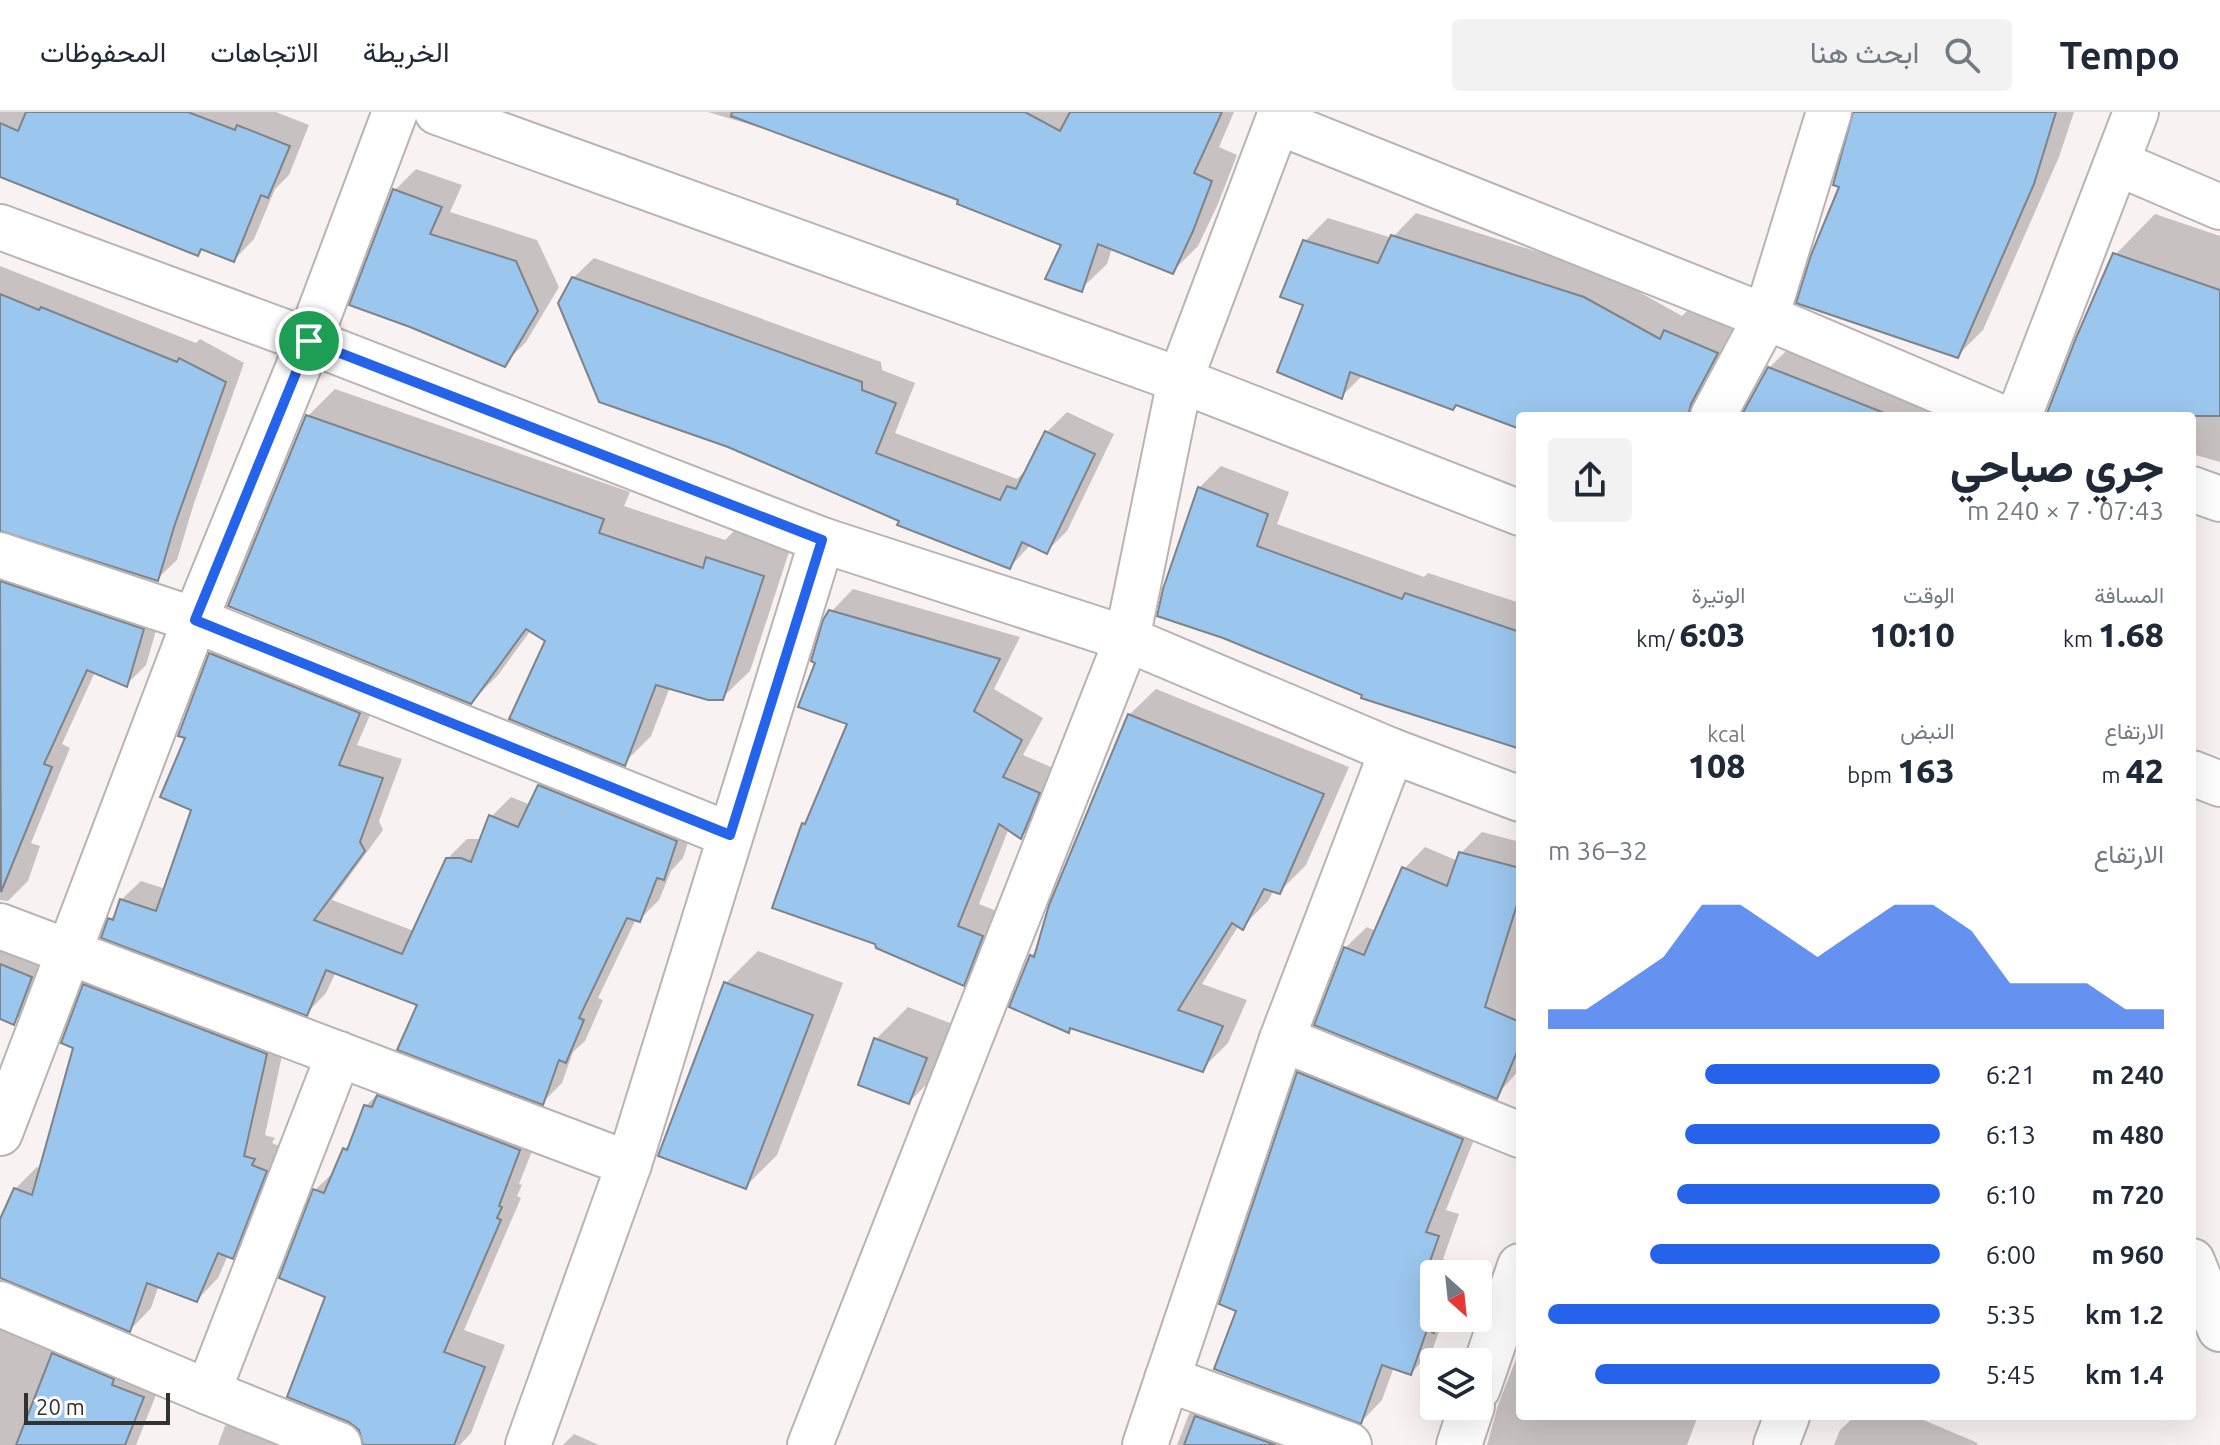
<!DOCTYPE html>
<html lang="ar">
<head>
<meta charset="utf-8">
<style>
	:root { --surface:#fff; --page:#f2f2f3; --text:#1f2937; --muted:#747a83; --line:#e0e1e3; --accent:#2563eb }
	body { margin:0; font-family:Ubuntu,Vazirmatn,sans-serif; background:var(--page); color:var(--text); direction:rtl; height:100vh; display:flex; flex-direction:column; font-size:30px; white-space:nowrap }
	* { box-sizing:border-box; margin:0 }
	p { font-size:26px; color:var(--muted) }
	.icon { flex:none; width:44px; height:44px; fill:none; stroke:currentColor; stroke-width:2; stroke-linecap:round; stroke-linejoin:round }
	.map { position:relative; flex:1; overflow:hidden; direction:ltr }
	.side { position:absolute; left:1516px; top:300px; width:680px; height:1008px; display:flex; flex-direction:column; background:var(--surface); border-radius:8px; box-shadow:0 8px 32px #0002; direction:rtl }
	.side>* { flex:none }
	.needle { width:52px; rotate:153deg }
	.controls { position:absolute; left:1420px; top:1148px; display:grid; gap:16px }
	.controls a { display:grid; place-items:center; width:72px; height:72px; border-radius:8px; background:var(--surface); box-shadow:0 8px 32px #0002; font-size:40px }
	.scale { position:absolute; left:24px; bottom:20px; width:146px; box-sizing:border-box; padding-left:8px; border:4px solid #333030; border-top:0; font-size:22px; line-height:28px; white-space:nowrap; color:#333030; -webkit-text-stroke:6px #fff; paint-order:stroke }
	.pin { position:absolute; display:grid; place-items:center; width:68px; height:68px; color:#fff; margin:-34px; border:4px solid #fff; border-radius:50%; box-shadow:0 2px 8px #0007 }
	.round { display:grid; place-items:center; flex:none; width:84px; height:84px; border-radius:8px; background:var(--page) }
	.headline { display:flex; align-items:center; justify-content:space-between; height:136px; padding:0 32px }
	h1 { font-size:44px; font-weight:800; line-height:60px }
	.stats { display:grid; grid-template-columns:repeat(3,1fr); gap:12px; height:136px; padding:8px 32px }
	.stats div { display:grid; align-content:center }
	.stats b { font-size:34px; font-weight:800 }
	.stats small { font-size:22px; font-weight:400 }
	.stats p { font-size:22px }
	.chart { height:224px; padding:16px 32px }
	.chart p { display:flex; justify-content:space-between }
	.chart svg { width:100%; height:144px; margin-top:8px; fill:var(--accent); opacity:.7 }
	ul { padding:0 32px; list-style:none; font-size:26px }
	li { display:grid; grid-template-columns:128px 96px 1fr; align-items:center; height:60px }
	li i { height:20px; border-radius:10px; background:var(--accent) }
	header { display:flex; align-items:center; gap:48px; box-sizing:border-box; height:112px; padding:0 40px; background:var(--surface); border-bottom:2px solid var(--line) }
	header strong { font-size:38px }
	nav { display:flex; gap:44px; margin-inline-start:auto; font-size:28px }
	.search { width:560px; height:72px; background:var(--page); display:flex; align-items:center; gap:20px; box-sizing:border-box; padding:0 28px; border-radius:8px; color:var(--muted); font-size:30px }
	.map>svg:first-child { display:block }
	.shadow { fill:#0003 }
	.building { fill:#9bc6ee; stroke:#7f8387; stroke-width:2 }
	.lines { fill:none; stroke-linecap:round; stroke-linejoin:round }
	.street-casing { stroke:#bab3b3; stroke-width:48 }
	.secondary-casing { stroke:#bab3b3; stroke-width:48 }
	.street { stroke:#fff; stroke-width:44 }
	.secondary { stroke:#fff; stroke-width:44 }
	.route-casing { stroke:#fff; stroke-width:16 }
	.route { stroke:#2563eb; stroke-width:10 }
</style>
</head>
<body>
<header>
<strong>Tempo</strong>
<div class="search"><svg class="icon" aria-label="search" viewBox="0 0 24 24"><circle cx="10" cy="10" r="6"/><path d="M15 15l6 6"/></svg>ابحث هنا</div>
<nav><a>الخريطة</a><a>الاتجاهات</a><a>المحفوظات</a></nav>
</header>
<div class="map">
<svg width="2220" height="1333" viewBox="0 0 2220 1333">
	<rect width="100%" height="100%" fill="#f9f2f2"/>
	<g class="shadow">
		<path d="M 0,0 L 276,0 L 309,13 L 289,63 L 275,77 L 254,127 L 234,148 L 203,136 L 198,141 L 0,64 Z"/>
		<path d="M 708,0 L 1234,0 L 1219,35 L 1237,43 L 1218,92 L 1198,134 L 1172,160 L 1112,136 L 1107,152 L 1081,177 L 1063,132 L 961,87 L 801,28 Z"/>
		<path d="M 1856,0 L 2074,0 L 2059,45 L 1983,218 L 1957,244 L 1841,73 Z"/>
		<path d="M 416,57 L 462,73 L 450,100 L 537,128 L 559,175 L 526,230 L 504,252 L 394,79 Z"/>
		<path d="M 1416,101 L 1607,162 L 1682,204 L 1689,197 L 1740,218 L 1725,304 L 1520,304 L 1520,316 L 1457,291 L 1363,263 L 1341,285 L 1305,192 L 1305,129 L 1328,106 L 1392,126 Z"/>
		<path d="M 2155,102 L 2220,124 L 2220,350 L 2192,342 L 2192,304 L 2058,304 L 2115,143 Z"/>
		<path d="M 594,146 L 881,250 L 882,258 L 915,271 L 895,321 L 1017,367 L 1029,355 L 1046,321 L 1067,300 L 1114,322 L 1067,419 L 1047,439 L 1031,432 L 1010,455 L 901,408 L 573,166 Z"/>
		<path d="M 0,154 L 196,231 L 200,227 L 244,251 L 194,391 L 177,448 L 157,467 L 0,417 Z"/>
		<path d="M 1792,233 L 1986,304 L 1744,304 L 1769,256 Z"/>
		<path d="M 335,277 L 630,380 L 624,394 L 725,428 L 734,419 L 790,437 L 750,559 L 722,586 L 670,575 L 651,624 L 624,651 L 548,528 L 531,518 L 498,563 L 471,590 L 308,304 Z"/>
		<path d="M 1221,354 L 1289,380 L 1277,412 L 1424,465 L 1428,461 L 1520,491 L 1520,635 L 1364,585 L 1199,376 Z"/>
		<path d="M 0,439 L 162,498 L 146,553 L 127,572 L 95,560 L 62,632 L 70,636 L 31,731 L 40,734 L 28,769 L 8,789 L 0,788 Z"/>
		<path d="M 853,477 L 1020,525 L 994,577 L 1043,606 L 1023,643 L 1060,659 L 1043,703 L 1021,724 L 1009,716 L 979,792 L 1004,802 L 985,850 L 963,871 L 804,712 L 810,706 L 850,611 L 817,550 L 831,500 Z"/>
		<path d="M 231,522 L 379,582 L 357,633 L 402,647 L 379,709 L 383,718 L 332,788 L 414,819 L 447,747 L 467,727 L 482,727 L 491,705 L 511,685 L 531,693 L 540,674 L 560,654 L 695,709 L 683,746 L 671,759 L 659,788 L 639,808 L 636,807 L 598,886 L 603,888 L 585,929 L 573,940 L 562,971 L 543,990 L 420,892 L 336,860 L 326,881 L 307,901 L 110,807 L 118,800 L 121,788 L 141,769 L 166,777 L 194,696 L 187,624 L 211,542 Z"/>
		<path d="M 1156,577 L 1349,655 L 1306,753 L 1280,779 L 1274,778 L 1268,789 L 1242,815 L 1239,813 L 1202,872 L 1247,888 L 1228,931 L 1202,957 L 1072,915 L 1069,918 L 1031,844 L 1038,837 L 1129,603 Z"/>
		<path d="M 1482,720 L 1520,730 L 1520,957 L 1496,984 L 1345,836 L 1367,815 L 1376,819 L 1404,757 L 1425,735 L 1458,749 L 1461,741 Z"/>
		<path d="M 0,810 L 50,846 L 33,891 L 14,910 L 0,905 Z"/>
		<path d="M 758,839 L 843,871 L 777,1043 L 745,1075 L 726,871 Z"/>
		<path d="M 106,852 L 287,920 L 265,1023 L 275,1026 L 272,1031 L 287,1037 L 254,1123 L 232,1144 L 228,1143 L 218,1166 L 197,1188 L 159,1173 L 151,1196 L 130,1218 L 0,1153 L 0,1109 L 15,1077 L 37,1055 L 42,1057 L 75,935 L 85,873 Z"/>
		<path d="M 908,895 L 958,914 L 941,958 L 909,990 L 876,927 Z"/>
		<path d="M 1321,940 L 1483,1005 L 1446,1098 L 1459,1102 L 1443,1147 L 1463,1154 L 1460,1162 L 1434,1162 L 1434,1206 L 1444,1206 L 1432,1239 L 1411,1261 L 1394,1255 L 1382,1288 L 1361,1310 L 1239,1198 L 1299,961 Z"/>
		<path d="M 387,972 L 541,1016 L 519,1072 L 522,1073 L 517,1084 L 521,1086 L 464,1218 L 505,1233 L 471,1321 L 460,1333 L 365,1333 L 327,1184 L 315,1078 L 337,1057 L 345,1037 L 352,1030 L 366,994 Z"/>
		<path d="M 0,1186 L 164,1263 L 136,1333 L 0,1333 Z"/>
		<path d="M 1520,1237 L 1520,1304 L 1698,1304 L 1687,1333 L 1487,1333 L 1498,1293 Z"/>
		<path d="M 1210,1281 L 1354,1333 L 1177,1333 L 1189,1302 Z"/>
		<path d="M 247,1293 L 346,1333 L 218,1333 L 225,1314 Z"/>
		<path d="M 1855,1304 L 1914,1304 L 1978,1331 L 1977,1333 L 1834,1333 L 1840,1318 Z"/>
		<path d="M 574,1322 L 599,1333 L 563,1333 Z"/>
	</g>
	<g class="building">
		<path d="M 26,0 L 188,0 L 235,18 L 237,13 L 290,34 L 268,86 L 261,83 L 234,150 L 201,137 L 198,144 L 0,65 L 0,11 L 18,19 Z"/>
		<path d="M 732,0 L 1025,0 L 1060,19 L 1070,0 L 1222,0 L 1194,61 L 1212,69 L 1193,119 L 1173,162 L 1098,132 L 1082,180 L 1045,167 L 1061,133 L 957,92 L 958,88 L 731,4 Z"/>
		<path d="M 1853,0 L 2056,0 L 2034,72 L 1958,246 L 1796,191 L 1811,143 L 1839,75 L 1833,73 Z"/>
		<path d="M 393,77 L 442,95 L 430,122 L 516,149 L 538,199 L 505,255 L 410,215 L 349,193 Z"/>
		<path d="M 1391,123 L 1584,185 L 1660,227 L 1664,218 L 1718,241 L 1691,292 L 1688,304 L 1520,304 L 1520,317 L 1456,293 L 1453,298 L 1350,260 L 1342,287 L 1277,260 L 1303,193 L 1280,185 L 1303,128 L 1378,151 Z"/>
		<path d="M 2113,141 L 2220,178 L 2220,304 L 2046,304 L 2076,226 Z"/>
		<path d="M 572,165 L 862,270 L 862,278 L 896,291 L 876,341 L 1000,388 L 1007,374 L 1016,377 L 1045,319 L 1095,342 L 1047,442 L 1022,430 L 1010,457 L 897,413 L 899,409 L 728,335 L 599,290 L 558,191 Z"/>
		<path d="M 0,182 L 39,198 L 41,195 L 177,250 L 179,246 L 226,270 L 175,412 L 158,469 L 0,419 Z"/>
		<path d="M 1768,255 L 1887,302 L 1886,304 L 1741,304 Z"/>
		<path d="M 306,303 L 604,407 L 599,421 L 703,456 L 706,445 L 764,464 L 723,588 L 708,588 L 656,573 L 625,654 L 509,607 L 545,529 L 526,517 L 471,592 L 228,494 Z"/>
		<path d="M 1198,375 L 1268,402 L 1257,434 L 1402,487 L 1405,481 L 1520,520 L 1520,637 L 1361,586 L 1362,583 L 1223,526 L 1157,504 L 1163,477 Z"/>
		<path d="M 0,469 L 144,517 L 127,575 L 87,558 L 44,652 L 52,655 L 1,780 Z"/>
		<path d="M 829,498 L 1000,547 L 974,599 L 1022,628 L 1003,665 L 1040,681 L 1021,727 L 999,712 L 958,814 L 983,824 L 964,874 L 876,836 L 875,832 L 772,796 L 802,711 L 805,712 L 847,612 L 798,595 L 815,551 L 811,549 L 823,508 Z"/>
		<path d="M 209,541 L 360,601 L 339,653 L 383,666 L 360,730 L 365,739 L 314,808 L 402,842 L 446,746 L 461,746 L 471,750 L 489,703 L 518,715 L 538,673 L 677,729 L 664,768 L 657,766 L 640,810 L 627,806 L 579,906 L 584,908 L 566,951 L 559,948 L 543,993 L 397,938 L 417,893 L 326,858 L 307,904 L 101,826 L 108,806 L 113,808 L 120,787 L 156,799 L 191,698 L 160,685 L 185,626 L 178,624 Z"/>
		<path d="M 1128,602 L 1324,682 L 1280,782 L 1264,777 L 1243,818 L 1232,811 L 1178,898 L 1223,914 L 1203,960 L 1070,916 L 1069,921 L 1009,895 L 1030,843 L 1034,845 L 1049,793 Z"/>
		<path d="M 1459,740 L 1520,756 L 1520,783 L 1485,895 L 1520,910 L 1520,933 L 1497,987 L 1314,913 L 1344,835 L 1364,843 L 1402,755 L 1447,774 Z"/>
		<path d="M 0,852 L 32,865 L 14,913 L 0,907 Z"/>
		<path d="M 724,870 L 813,903 L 746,1077 L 658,1044 Z"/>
		<path d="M 83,872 L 267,942 L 244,1044 L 255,1047 L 252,1053 L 267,1059 L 233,1147 L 218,1141 L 197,1190 L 147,1171 L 130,1220 L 0,1166 L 0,1107 L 14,1076 L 32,1083 L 73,936 L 61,931 Z"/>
		<path d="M 874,926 L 927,946 L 909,992 L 858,973 Z"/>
		<path d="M 1297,960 L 1463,1027 L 1426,1120 L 1439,1124 L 1423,1169 L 1434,1173 L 1434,1221 L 1427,1218 L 1411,1263 L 1382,1253 L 1361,1312 L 1214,1257 L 1236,1199 L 1219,1192 Z"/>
		<path d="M 377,983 L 520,1038 L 499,1094 L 502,1095 L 497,1106 L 501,1108 L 444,1240 L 485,1255 L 454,1333 L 363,1333 L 359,1318 L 349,1310 L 287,1285 L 325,1185 L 279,1166 L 313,1077 L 324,1081 L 343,1036 L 347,1038 L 364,993 L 372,995 Z"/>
		<path d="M 52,1241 L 114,1267 L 112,1273 L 144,1285 L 125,1333 L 16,1333 Z"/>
		<path d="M 1195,1304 L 1276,1333 L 1184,1333 Z"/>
	</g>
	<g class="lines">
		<g class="street-casing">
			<g id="street">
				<path d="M 437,0 L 1180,268 L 1520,401"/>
				<path d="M 1278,10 L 1766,205 L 1998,304"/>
				<path d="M 2117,51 L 2220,95"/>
				<path d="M 0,115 L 309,229 L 822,428 L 1127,527 L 1392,639 L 1520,687"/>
				<path d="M 1713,304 L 1766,205 L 1829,0"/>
				<path d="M 2019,304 L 2136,0"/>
				<path d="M 2192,377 L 2220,387"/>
				<path d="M 0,443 L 195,508 L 730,723"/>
				<path d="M 2192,661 L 2220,672"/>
				<path d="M 0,814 L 629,1052"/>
				<path d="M 1282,927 L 1520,1023"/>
				<path d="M 0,1021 L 195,508 L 309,229 L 395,0"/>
				<path d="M 2192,1149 L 2220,1217"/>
				<path d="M 0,1192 L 208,1280 L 339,1333"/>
				<path d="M 1167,1267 L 1349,1333"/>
				<path d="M 1478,1276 L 1520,1154"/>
				<path d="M 208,1280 L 339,942"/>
				<path d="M 528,1333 L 629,1052 L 822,428"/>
				<path d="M 1145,1333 L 1282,927 L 1392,639"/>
				<path d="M 1459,1333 L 1472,1294"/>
				<path d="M 1776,1333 L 1787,1304"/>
			</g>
		</g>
		<g class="secondary-casing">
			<path id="secondary" d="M 810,1333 L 1127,527 L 1180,268 L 1281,0"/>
		</g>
		<use href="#street" class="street"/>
		<use href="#secondary" class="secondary"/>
	</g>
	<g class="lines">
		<g class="route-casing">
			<path id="route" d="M 309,229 L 822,428 L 730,723 L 195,508 Z"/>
		</g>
		<use href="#route" class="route"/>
	</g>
</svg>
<div class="controls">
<a><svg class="needle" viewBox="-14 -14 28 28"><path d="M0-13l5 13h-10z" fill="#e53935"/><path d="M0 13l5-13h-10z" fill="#747a83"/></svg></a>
<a><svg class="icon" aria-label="layers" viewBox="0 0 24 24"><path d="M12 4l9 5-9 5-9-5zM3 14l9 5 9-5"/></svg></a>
</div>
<div class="scale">20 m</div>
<div class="pin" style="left:309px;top:229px;background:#1e9e55"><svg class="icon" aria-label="arrive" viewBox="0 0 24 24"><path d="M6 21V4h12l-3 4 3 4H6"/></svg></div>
<section class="side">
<div class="headline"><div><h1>جري صباحي</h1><p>07:43 · 7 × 240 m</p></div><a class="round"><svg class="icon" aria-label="share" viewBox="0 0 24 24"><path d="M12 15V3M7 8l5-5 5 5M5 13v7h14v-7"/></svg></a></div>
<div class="stats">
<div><p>المسافة</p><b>1.68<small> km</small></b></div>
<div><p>الوقت</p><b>10:10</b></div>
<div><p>الوتيرة</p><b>6:03<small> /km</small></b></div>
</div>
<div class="stats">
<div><p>الارتفاع</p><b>42<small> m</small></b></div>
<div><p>النبض</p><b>163<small> bpm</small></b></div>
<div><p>kcal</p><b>108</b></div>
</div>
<div class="chart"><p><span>الارتفاع</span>32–36 m</p>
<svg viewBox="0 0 160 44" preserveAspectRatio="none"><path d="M0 44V38L10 38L20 30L30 22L40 6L50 6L60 14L70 22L80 14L90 6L100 6L110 14L120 30L130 30L140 30L150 38L160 38V44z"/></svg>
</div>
<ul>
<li><b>240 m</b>6:21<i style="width:60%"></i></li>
<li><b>480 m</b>6:13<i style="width:65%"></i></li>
<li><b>720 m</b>6:10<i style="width:67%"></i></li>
<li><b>960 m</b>6:00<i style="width:74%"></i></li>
<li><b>1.2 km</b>5:35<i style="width:100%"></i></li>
<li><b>1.4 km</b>5:45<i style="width:88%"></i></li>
</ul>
</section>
</div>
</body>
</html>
